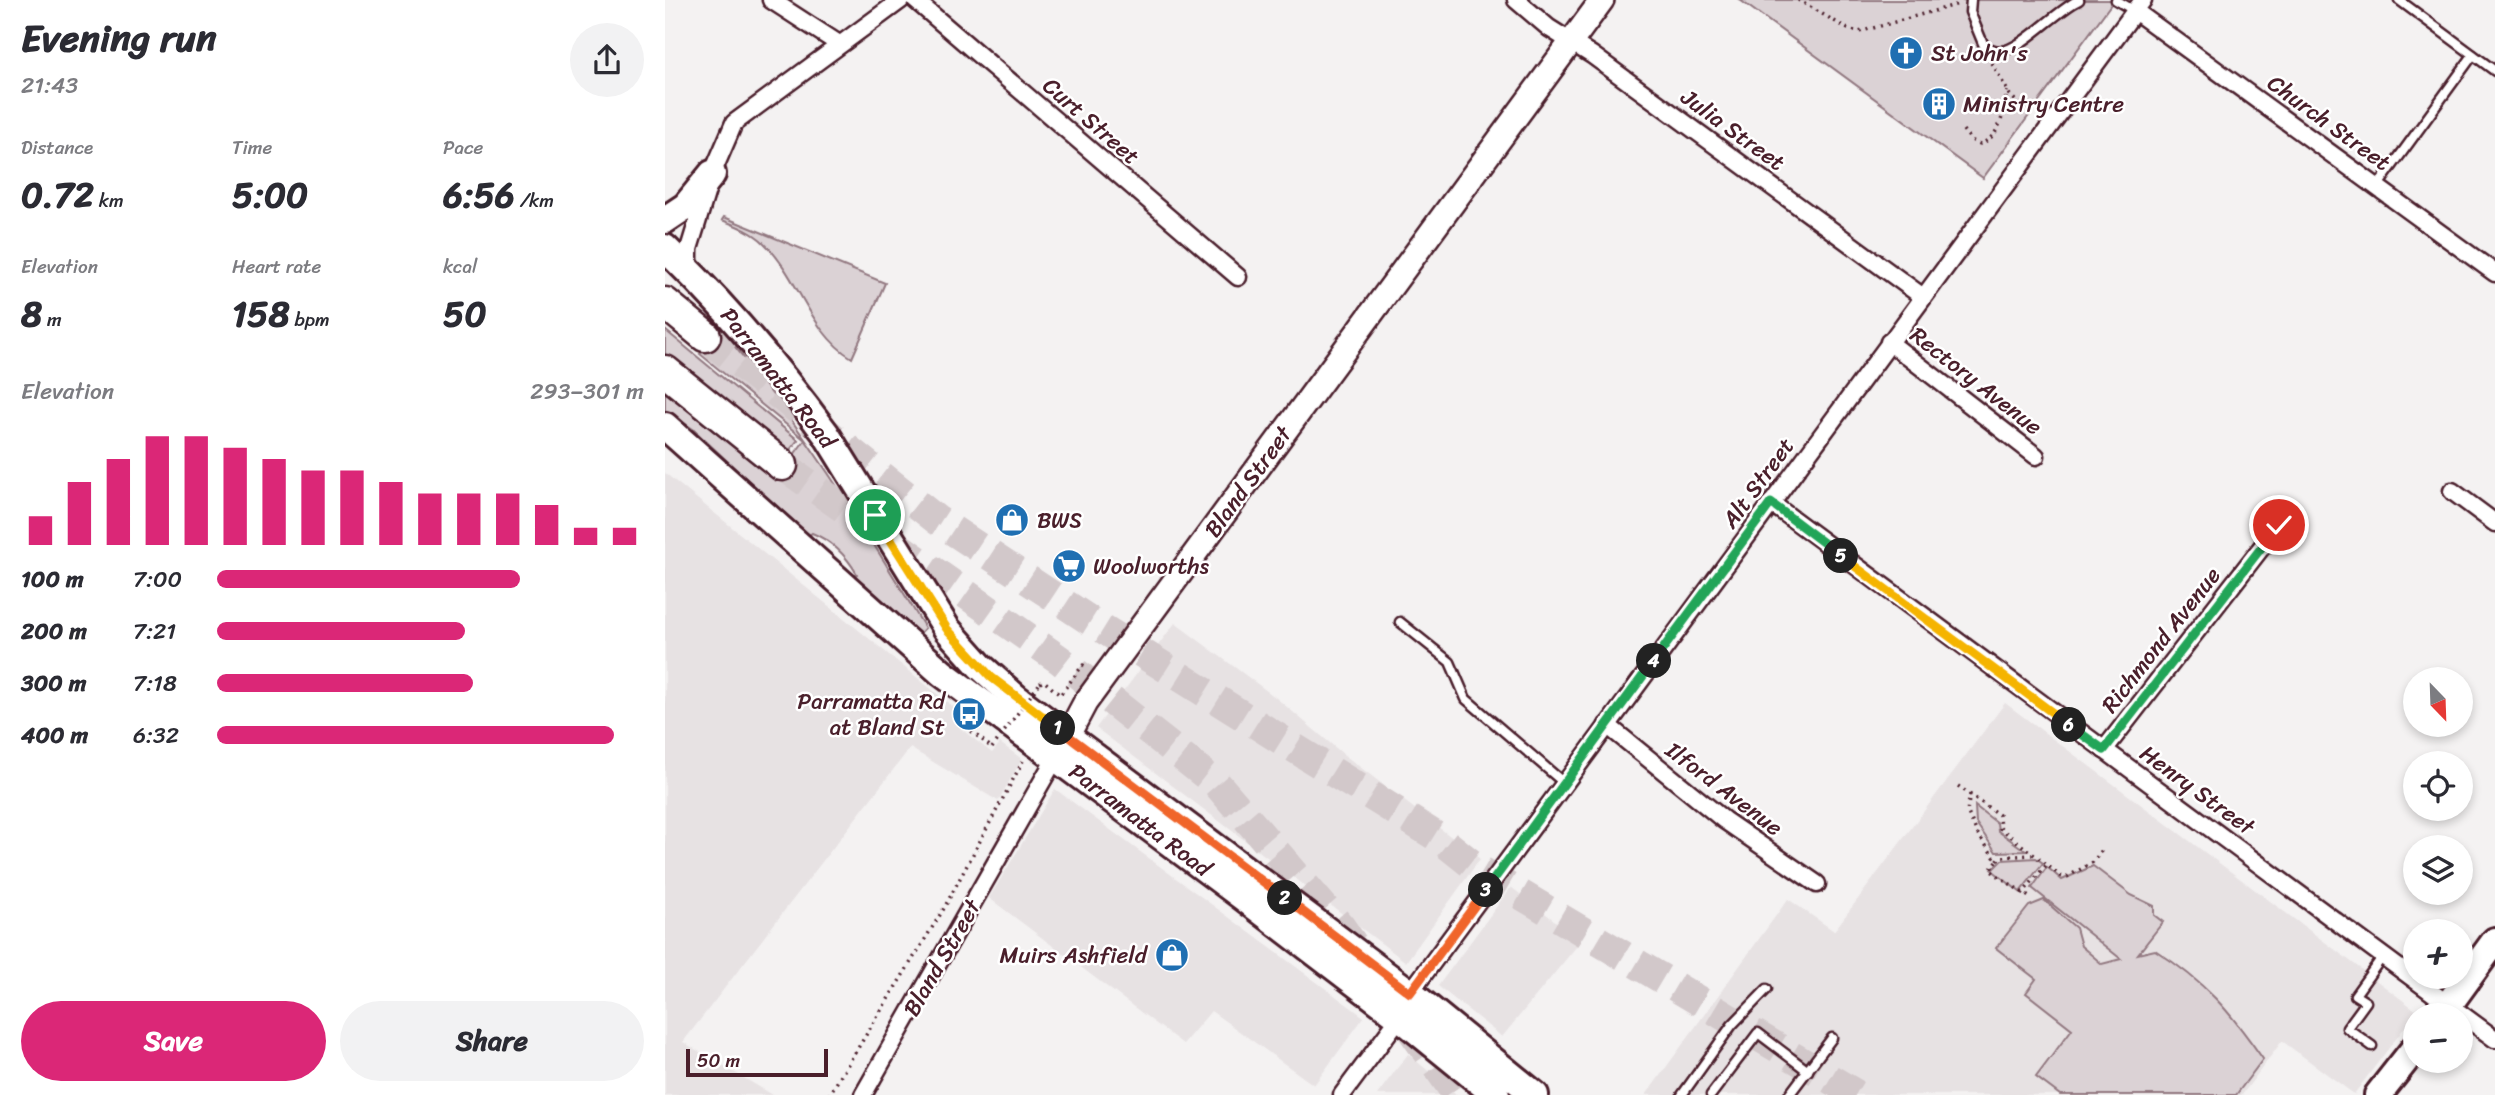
<!DOCTYPE html>
<html lang="en">
<head>
<meta charset="utf-8">
<style>
	:root { --surface:#fff; --page:#f2f2f3; --text:#2b2b33; --muted:#7c7c81; --accent:#db2777 }
	body { margin:0; font-family:Sriracha,sans-serif; background:var(--page); color:var(--text); height:100vh; display:flex; flex-direction:column; font-size:26px; white-space:nowrap }
	* { box-sizing:border-box; margin:0 }
	p { font-size:23px; color:var(--muted) }
	.icon { flex:none; width:38px; height:38px; fill:none; stroke:currentColor; stroke-width:2; stroke-linecap:round; stroke-linejoin:round }
	.map { position:relative; flex:1; overflow:hidden }
	.drawer { display:flex; flex-direction:column; background:var(--surface); width:665px }
	.drawer>* { flex:none }
	.needle { width:46px; rotate:157deg }
	.controls { position:absolute; left:1738px; top:667px; display:grid; gap:14px }
	.controls a { display:grid; place-items:center; width:70px; height:70px; border-radius:50%; background:var(--surface); box-shadow:0 4px 10px #0003; font-size:35px }
	.scale { position:absolute; left:21px; bottom:18px; width:142px; box-sizing:border-box; padding-left:7px; border:4px solid #4a1f2b; border-top:0; font-size:19px; line-height:24px; white-space:nowrap; color:#4a1f2b; -webkit-text-stroke:5px #fff; paint-order:stroke }
	.pin { position:absolute; display:grid; place-items:center; width:60px; height:60px; color:#fff; margin:-30px; border:4px solid #fff; border-radius:50%; box-shadow:0 2px 7px #0007 }
	.km { position:absolute; width:35px; height:35px; margin:-18px; border-radius:50%; background:#222; color:#fff; font-size:19px; line-height:35px; text-align:center }
	.round { display:grid; place-items:center; flex:none; width:74px; height:74px; border-radius:37px; background:var(--page) }
	.head { display:flex; align-items:center; justify-content:space-between; height:119px; padding:0 21px }
	h1 { font-size:38px; font-weight:700; line-height:52px }
	.metrics { display:grid; grid-template-columns:repeat(3,1fr); gap:10px; height:119px; padding:7px 21px }
	.metrics div { display:grid; align-content:center }
	.metrics b { font-size:35px; font-weight:700 }
	.metrics small { font-size:19px; font-weight:400 }
	.metrics p { font-size:19px }
	.chart { height:196px; padding:14px 21px }
	.chart p { display:flex; justify-content:space-between }
	.chart svg { width:100%; height:126px; margin-top:7px; stroke:var(--accent); stroke-width:6 }
	.cta { display:flex; gap:14px; margin-top:auto; padding:14px 21px }
	.cta a { flex:1; height:80px; border-radius:42px; background:var(--accent); color:#fff; font-size:28px; font-weight:700; line-height:80px; text-align:center }
	.cta a+a { background:var(--page); color:var(--text) }
	ul { padding:0 21px; list-style:none; font-size:23px }
	li { display:grid; grid-template-columns:112px 84px 1fr; align-items:center; height:52px }
	li i { height:18px; border-radius:9px; background:var(--accent) }
	main { display:flex; flex:1; min-height:0 }
	.map>svg:first-child { display:block }
	.built { fill:#e7e2e3 }
	.green { fill:#dbd2d5; stroke:#927880; stroke-width:2 }
	.lines { fill:none; stroke-linecap:round; stroke-linejoin:round }
	.highway-tunnel { stroke:#d2c8ca; stroke-width:30; stroke-dasharray:30 15; stroke-linecap:butt }
	.lane-casing { stroke:#4a1f2b; stroke-width:13 }
	.street-casing { stroke:#4a1f2b; stroke-width:21 }
	.secondary-casing { stroke:#4a1f2b; stroke-width:28 }
	.primary-casing { stroke:#4a1f2b; stroke-width:32 }
	.highway-casing { stroke:#4a1f2b; stroke-width:35 }
	.path { stroke:#4a1f2b; stroke-width:3.5; stroke-dasharray:2 5; stroke-linecap:butt }
	.lane { stroke:#fff; stroke-width:8 }
	.street { stroke:#fff; stroke-width:16 }
	.secondary { stroke:#fff; stroke-width:23 }
	.primary { stroke:#fff; stroke-width:26 }
	.highway { stroke:#fff; stroke-width:30 }
	.path-bridge { stroke:#4a1f2b; stroke-width:3.5; stroke-dasharray:2 5; stroke-linecap:butt }
	.split-1-casing { stroke:#fff; stroke-width:14 }
	.split-2-casing { stroke:#fff; stroke-width:14 }
	.split-3-casing { stroke:#fff; stroke-width:14 }
	.split-4-casing { stroke:#fff; stroke-width:14 }
	.split-5-casing { stroke:#fff; stroke-width:14 }
	.split-6-casing { stroke:#fff; stroke-width:14 }
	.split-7-casing { stroke:#fff; stroke-width:14 }
	.split-1 { stroke:#f5b400; stroke-width:9 }
	.split-2 { stroke:#f0652b; stroke-width:9 }
	.split-3 { stroke:#f0652b; stroke-width:9 }
	.split-4 { stroke:#22a559; stroke-width:9 }
	.split-5 { stroke:#22a559; stroke-width:9 }
	.split-6 { stroke:#f5b400; stroke-width:9 }
	.split-7 { stroke:#22a559; stroke-width:9 }
	.labels { text-anchor:middle; dominant-baseline:central; stroke-width:5; stroke-linejoin:round; paint-order:stroke }
	.poi-label { font-size:23px; fill:#4a1f2b; stroke:#fff; text-anchor:start }
	.street-label { font-size:23px; fill:#4a1f2b; stroke:#fff }
</style>
</head>
<body>
<main>
<section class="drawer">
<div class="head"><div><h1>Evening run</h1><p>21:43</p></div><a class="round"><svg class="icon" aria-label="share" viewBox="0 0 24 24"><path d="M12 15V3M7 8l5-5 5 5M5 13v7h14v-7"/></svg></a></div>
<div class="metrics">
<div><p>Distance</p><b>0.72<small> km</small></b></div>
<div><p>Time</p><b>5:00</b></div>
<div><p>Pace</p><b>6:56<small> /km</small></b></div>
</div>
<div class="metrics">
<div><p>Elevation</p><b>8<small> m</small></b></div>
<div><p>Heart rate</p><b>158<small> bpm</small></b></div>
<div><p>kcal</p><b>50</b></div>
</div>
<div class="chart"><p><span>Elevation</span>293–301 m</p>
<svg viewBox="0 0 160 44" preserveAspectRatio="none"><path d="M5 44V34M15 44V22M25 44V14M35 44V6M45 44V6M55 44V10M65 44V14M75 44V18M85 44V18M95 44V22M105 44V26M115 44V26M125 44V26M135 44V30M145 44V38M155 44V38"/></svg>
</div>
<ul>
<li><b>100 m</b>7:00<i style="width:71%"></i></li>
<li><b>200 m</b>7:21<i style="width:58%"></i></li>
<li><b>300 m</b>7:18<i style="width:60%"></i></li>
<li><b>400 m</b>6:32<i style="width:93%"></i></li>
</ul>
<div class="cta"><a>Save</a><a>Share</a></div>
</section>
<div class="map">
<svg width="1830" height="1095" viewBox="0 0 1830 1095">
	<rect width="100%" height="100%" fill="#f4f2f2"/>
	<filter id="ink" filterUnits="userSpaceOnUse"><feTurbulence type="fractalNoise" baseFrequency=".0143" numOctaves="2"/><feDisplacementMap in="SourceGraphic" scale="14" xChannelSelector="R" yChannelSelector="G"/><feConvolveMatrix kernelMatrix="1 2 1 2 8 2 1 2 1" color-interpolation-filters="sRGB"/></filter>
	<g filter="url(#ink)">
		<g class="built">
			<path d="M 0,473 L 302,718 L 295,728 L 327,753 L 335,743 L 357,759 L 333,801 L 245,748 L 18,1042 L 108,1095 L 0,1095 Z"/>
			<path d="M 510,623 L 610,697 L 678,754 L 815,859 L 741,962 L 431,728 Z"/>
			<path d="M 1340,703 L 1752,1011 L 1689,1094 L 1617,1041 L 1577,1095 L 981,1095 L 1123,899 L 1169,931 Z"/>
			<path d="M 390,789 L 699,1017 L 649,1085 L 546,1011 L 518,1044 L 324,898 Z"/>
			<path d="M 846,887 L 916,941 L 837,1037 L 773,986 Z"/>
			<path d="M 743,1054 L 792,1095 L 712,1095 Z"/>
		</g>
		<g class="green">
			<path d="M 1075,0 L 1449,0 L 1318,178 Z"/>
			<path d="M 59,217 L 220,283 L 187,358 C 145,333 134,277 99,243 C 88,232 72,226 57,220 Z"/>
			<path d="M 0,330 L 133,440 L 124,451 L 0,354 Z"/>
			<path d="M 56,330 C 137,425 195,521 260,628 L 252,636 L 188,577 L 192,574 C 181,555 167,541 147,533 L 143,536 L 28,429 L 0,410 L 0,392 L 110,480 L 140,440 L 35,354 Z"/>
			<path d="M 1310,806 L 1332,823 L 1333,831 L 1361,851 L 1331,852 L 1311,823 Z"/>
			<path d="M 1371,858 L 1378,863 L 1355,892 L 1327,870 L 1337,860 Z"/>
			<path d="M 1428,866 L 1466,895 L 1489,906 L 1489,915 L 1498,922 L 1473,954 L 1490,950 C 1541,983 1564,1010 1598,1059 L 1571,1095 L 1395,1095 L 1371,1077 L 1407,1029 L 1361,993 L 1371,979 L 1331,948 L 1364,906 L 1379,900 L 1411,928 L 1416,946 L 1437,964 L 1456,959 L 1367,888 L 1382,867 L 1397,880 Z"/>
		</g>
		<g class="lines">
			<g class="highway-tunnel">
				<path d="M 40,336 L 272,520 L 424,620 L 774,838 L 813,869 L 1192,1095"/>
				<path d="M 117,465 L 395,660 L 552,784 L 675,926 L 694,953"/>
				<path d="M 746,1029 L 792,1095"/>
			</g>
			<g class="lane-casing">
				<g id="lane">
					<path d="M 1306,0 L 1305,12 L 1319,46 C 1324,48 1330,51 1335,51 C 1355,51 1392,10 1414,0"/>
					<path d="M 1451,0 L 1470,11"/>
					<path d="M 1734,0 L 1830,71"/>
					<path d="M 1712,187 L 1808,55"/>
					<path d="M 735,622 L 785,662 L 801,699 L 899,783"/>
					<path d="M 1707,1046 L 1682,1028 L 1701,1002 L 1690,995 L 1718,956"/>
					<path d="M 1017,1095 L 1067,1025 L 1102,989"/>
					<path d="M 1046,1095 L 1093,1033 L 1143,1071"/>
					<path d="M 1124,1095 L 1167,1038"/>
				</g>
			</g>
			<g class="street-casing">
				<g id="street">
					<path d="M 106,0 L 174,44"/>
					<path d="M 250,0 L 573,277"/>
					<path d="M 851,0 L 884,28 L 927,55 L 1258,297"/>
					<path d="M 1470,11 L 1830,273"/>
					<path d="M 24,271 L 24,249 L 47,174 L 69,123 L 236,0"/>
					<path d="M 1224,342 L 1371,456"/>
					<path d="M 1787,491 L 1830,523"/>
					<path d="M 1106,503 L 1830,1039"/>
					<path d="M 942,725 L 1059,820 L 1152,884"/>
					<path d="M 1439,750 L 1614,525"/>
					<path d="M 745,993 L 1478,0"/>
					<path d="M 198,1095 L 391,757"/>
					<path d="M 677,1095 L 735,1017"/>
				</g>
			</g>
			<g class="secondary-casing">
				<path id="secondary" d="M 394,752 L 420,703 L 937,0"/>
			</g>
			<g class="primary-casing">
				<g id="primary">
					<path d="M 0,220 L 21,206 L 47,174"/>
					<path d="M 0,248 C 59,305 112,367 161,434 L 282,629 L 315,666 L 351,698 L 745,993 L 870,1095"/>
					<path d="M 0,426 L 277,673 L 578,897 L 735,1017 L 831,1095"/>
					<path d="M 1776,1015 L 1830,941"/>
					<path d="M 1713,1095 L 1750,1048"/>
				</g>
			</g>
			<g class="highway-casing">
				<g id="highway">
					<path d="M 0,303 L 40,336"/>
					<path d="M 0,371 L 117,465"/>
				</g>
			</g>
			<g class="path">
				<path d="M 1133,0 L 1183,29 L 1194,32 L 1294,4"/>
				<path d="M 1327,63 L 1345,95 L 1368,118"/>
				<path d="M 1298,130 L 1306,140 L 1315,144 C 1336,137 1339,111 1342,91"/>
				<path d="M 375,683 L 379,681 L 395,695 L 418,665 L 421,667"/>
				<path d="M 305,723 L 300,726 L 327,748"/>
				<path d="M 1293,786 L 1334,815 L 1335,828 L 1396,876 L 1402,877 L 1428,862 L 1437,850"/>
				<path d="M 1305,794 L 1302,811 L 1312,833 L 1332,861 L 1335,857 L 1367,855"/>
				<path d="M 1332,861 L 1325,870 L 1367,899"/>
				<path d="M 1357,894 L 1382,864"/>
				<path d="M 164,1095 L 278,910 L 358,761"/>
			</g>
			<use href="#lane" class="lane"/>
			<use href="#street" class="street"/>
			<use href="#secondary" class="secondary"/>
			<use href="#primary" class="primary"/>
			<use href="#highway" class="highway"/>
			<path class="path-bridge" d="M 327,748 L 375,683"/>
		</g>
	</g>
	<g class="lines" filter="url(#ink)">
		<g class="split-1-casing">
			<path id="split-1" d="M 210,515 L 282,629 L 326,677 L 393,728"/>
		</g>
		<g class="split-2-casing">
			<path id="split-2" d="M 393,728 L 620,898"/>
		</g>
		<g class="split-3-casing">
			<path id="split-3" d="M 620,898 L 745,993 L 821,890"/>
		</g>
		<g class="split-4-casing">
			<path id="split-4" d="M 821,890 L 989,661"/>
		</g>
		<g class="split-5-casing">
			<path id="split-5" d="M 989,661 L 1106,503 L 1176,556"/>
		</g>
		<g class="split-6-casing">
			<path id="split-6" d="M 1176,556 L 1404,725"/>
		</g>
		<g class="split-7-casing">
			<path id="split-7" d="M 1404,725 L 1439,750 L 1614,525"/>
		</g>
		<use href="#split-1" class="split-1"/>
		<use href="#split-2" class="split-2"/>
		<use href="#split-3" class="split-3"/>
		<use href="#split-4" class="split-4"/>
		<use href="#split-5" class="split-5"/>
		<use href="#split-6" class="split-6"/>
		<use href="#split-7" class="split-7"/>
	</g>
	<defs>
		<g id="church-disc" transform="scale(1.75)"><circle r="9.5" fill="#1f6fb2" stroke="#fff"/><path d="M-1.2-6h2.4v3.5h3.3v2.4h-3.3V6h-2.4V-.1h-3.3v-2.4h3.3Z" fill="#fff"/></g>
		<g id="building-disc" transform="scale(1.75)"><circle r="9.5" fill="#1f6fb2" stroke="#fff"/><path d="M-4-6H4V6H1V3H-1V6H-4ZM-2.5-4.3h1.7v1.8h-1.7ZM.8-4.3h1.7v1.8H.8ZM-2.5-1h1.7V.8h-1.7ZM.8-1h1.7V.8H.8Z" fill="#fff"/></g>
		<g id="shop-disc" transform="scale(1.75)"><circle r="9.5" fill="#1f6fb2" stroke="#fff"/><path d="M-5-2.5h2.3a2.7 3.5 0 0 1 5.4 0H5L5.5 6h-11ZM-1.5-2.5h3a1.5 2.3 0 0 0-3 0Z" fill="#fff"/></g>
		<g id="supermarket-disc" transform="scale(1.75)"><circle r="9.5" fill="#1f6fb2" stroke="#fff"/><path d="M-6-5.5h2.5l.6 2H6L4.5 2H-2.5L-4.4-4H-6ZM-1.5 3.2a1.3 1.3 0 1 0 .1 0ZM3 3.2a1.3 1.3 0 1 0 .1 0Z" fill="#fff"/></g>
		<g id="bus-disc" transform="scale(1.75)"><circle r="9.5" fill="#1f6fb2" stroke="#fff"/><path d="M-5-6H5V4H4V6H2V4H-2V6H-4V4H-5ZM-3.5-4V0h7V-4ZM-3.5 1.2v1.5H-2V1.2ZM2 1.2v1.5H3.5V1.2Z" fill="#fff"/></g>
	</defs>
	<g fill-rule="evenodd">
		<use href="#church-disc" x="1241" y="53"/>
		<use href="#building-disc" x="1274" y="104"/>
		<use href="#shop-disc" x="347" y="520"/>
		<use href="#supermarket-disc" x="404" y="566"/>
		<use href="#bus-disc" x="304" y="714"/>
		<use href="#shop-disc" x="507" y="955"/>
	</g>
	<g class="labels">
		<g class="poi-label">
			<text x="1266" y="53">St John's</text>
			<text x="1298" y="104">Ministry Centre</text>
			<text x="372" y="520">BWS</text>
			<text x="428" y="566">Woolworths</text>
			<text x="280" y="701" text-anchor="end">Parramatta Rd<tspan x="280" dy="26">at Bland St</tspan></text>
			<text x="482" y="955" text-anchor="end">Muirs Ashfield</text>
		</g>
		<g class="street-label">
			<text transform="translate(426 121) rotate(41)">Curt Street</text>
			<text transform="translate(1664 123) rotate(36)">Church Street</text>
			<text transform="translate(1068 130) rotate(36)">Julia Street</text>
			<text transform="translate(113 378) rotate(52)">Parramatta Road</text>
			<text transform="translate(1311 381) rotate(38)">Rectory Avenue</text>
			<text transform="translate(583 482) rotate(-54)">Bland Street</text>
			<text transform="translate(1093 483) rotate(-54)">Alt Street</text>
			<text transform="translate(1496 640) rotate(-52)">Richmond Avenue</text>
			<text transform="translate(1059 789) rotate(37)">Ilford Avenue</text>
			<text transform="translate(1532 790) rotate(36)">Henry Street</text>
			<text transform="translate(475 820) rotate(37)">Parramatta Road</text>
			<text transform="translate(277 958) rotate(-60)">Bland Street</text>
		</g>
	</g>
</svg>
<div class="controls">
<a><svg class="needle" viewBox="-14 -14 28 28"><path d="M0-13l5 13h-10z" fill="#e53935"/><path d="M0 13l5-13h-10z" fill="#7c7c81"/></svg></a>
<a><svg class="icon" aria-label="locate" viewBox="0 0 24 24"><circle cx="12" cy="12" r="6"/><path d="M12 2v4M12 18v4M2 12h4M18 12h4"/></svg></a>
<a><svg class="icon" aria-label="layers" viewBox="0 0 24 24"><path d="M12 4l9 5-9 5-9-5zM3 14l9 5 9-5"/></svg></a>
<a>+</a>
<a>−</a>
</div>
<div class="scale">50 m</div>
<div class="pin" style="left:210px;top:515px;background:#1e9e55"><svg class="icon" aria-label="arrive" viewBox="0 0 24 24"><path d="M6 21V4h12l-3 4 3 4H6"/></svg></div>
<div class="pin" style="left:1614px;top:525px;background:#d93025"><svg class="icon" aria-label="check" viewBox="0 0 24 24"><path d="M5 12l5 5 9-10"/></svg></div>
<b class="km" style="left:393px;top:728px">1</b>
<b class="km" style="left:620px;top:898px">2</b>
<b class="km" style="left:821px;top:890px">3</b>
<b class="km" style="left:989px;top:661px">4</b>
<b class="km" style="left:1176px;top:556px">5</b>
<b class="km" style="left:1404px;top:725px">6</b>
</div>
</main>
</body>
</html>
